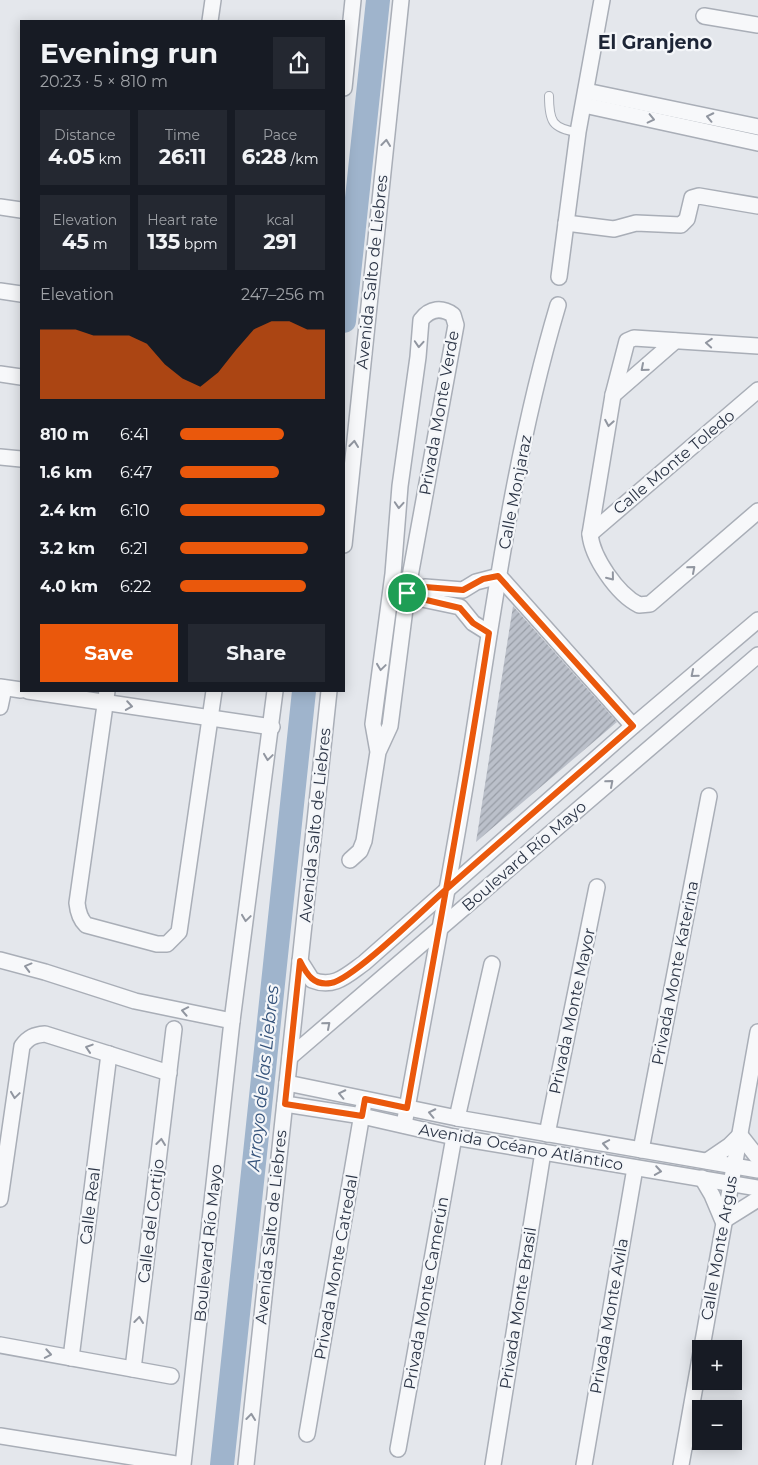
<!DOCTYPE html>
<html lang="en">
<head>
<meta charset="utf-8">
<style>
	:root { --surface:#171b24; --page:#242831; --text:#f1f3f6; --muted:#9ea1a6; --accent:#ea580c }
	body { margin:0; font-family:Montserrat,sans-serif; background:var(--page); color:var(--text); height:100vh; display:flex; flex-direction:column; font-size:19px; white-space:nowrap }
	* { box-sizing:border-box; margin:0 }
	p { font-size:16px; color:var(--muted) }
	.icon { flex:none; width:28px; height:28px; fill:none; stroke:currentColor; stroke-width:2; stroke-linecap:round; stroke-linejoin:round }
	.map { position:relative; flex:1; overflow:hidden }
	.side { position:absolute; left:20px; top:20px; width:325px; height:672px; display:flex; flex-direction:column; background:var(--surface); border-radius:0px; box-shadow:0 2px 12px #0003 }
	.side>* { flex:none }
	.fabs { position:absolute; left:692px; top:1340px; display:grid; gap:10px }
	.fabs a { display:grid; place-items:center; width:50px; height:50px; border-radius:0px; background:var(--surface); box-shadow:0 2px 12px #0003; font-size:25px }
	.pin { position:absolute; display:grid; place-items:center; width:42px; height:42px; color:#fff; margin:-21px; border:2px solid #fff; border-radius:50%; box-shadow:0 1px 5px #0007 }
	.round { display:grid; place-items:center; flex:none; width:52px; height:52px; border-radius:0px; background:var(--page) }
	.summary { display:flex; align-items:center; justify-content:space-between; height:85px; padding:0 20px }
	h1 { font-size:28px; font-weight:700; line-height:38px }
	.figures { display:grid; grid-template-columns:repeat(3,1fr); gap:8px; height:85px; padding:5px 20px }
	.figures div { display:grid; align-content:center; border-radius:0px; background:var(--page); text-align:center }
	.figures b { font-size:21px; font-weight:700 }
	.figures small { font-size:14px; font-weight:400 }
	.figures p { font-size:14px }
	.chart { height:140px; padding:10px 20px }
	.chart p { display:flex; justify-content:space-between }
	.chart svg { width:100%; height:90px; margin-top:5px; fill:var(--accent); opacity:.7 }
	.action { display:flex; gap:10px; margin-top:auto; padding:10px 20px }
	.action a { flex:1; height:58px; border-radius:0px; background:var(--accent); color:#fff; font-size:20px; font-weight:700; line-height:58px; text-align:center }
	.action a+a { background:var(--page); color:var(--text) }
	ul { padding:0 20px; list-style:none; font-size:16px }
	li { display:grid; grid-template-columns:80px 60px 1fr; align-items:center; height:38px }
	li i { height:12px; border-radius:6px; background:var(--accent) }
	.map>svg:first-child { display:block }
	.lines { fill:none; stroke-linecap:round; stroke-linejoin:round }
	.river { stroke:#9fb4cc; stroke-width:24 }
	.building { fill:url(#building-hatch) }
	.service-casing { stroke:#a9aeb7; stroke-width:10 }
	.minor-casing { stroke:#a9aeb7; stroke-width:18 }
	.service { stroke:#f7f8fa; stroke-width:8 }
	.minor { stroke:#f7f8fa; stroke-width:15 }
	.oneway { stroke:#9196a0 }
	.route-casing { stroke:#fff; stroke-width:10 }
	.route { stroke:#ea580c; stroke-width:6 }
	.labels { text-anchor:middle; dominant-baseline:central; stroke-width:4.5; stroke-linejoin:round; paint-order:stroke }
	.street-label { font-size:16px; fill:#2b3445; stroke:#f4f6f9 }
	.water-label { font-size:18px; font-style:italic; fill:#34527a; stroke:#f4f6f9 }
	.quarter-label { font-size:19px; font-weight:bold; fill:#1d2536; stroke:#f4f6f9 }
</style>
</head>
<body>
<div class="map">
<svg width="758" height="1465" viewBox="0 0 758 1465">
	<defs>
		<pattern id="building-hatch" width="6" height="6" patternUnits="userSpaceOnUse" patternTransform="scale(1.25)"><rect width="6" height="6" fill="#bbc0ca"/><path d="M-1 1l2-2M0 6l6-6M5 7l2-2" fill="none" stroke="#989da6"/></pattern>
	</defs>
	<rect width="100%" height="100%" fill="#e4e7ec"/>
	<g class="lines">
		<g class="river">
			<path d="M 344,321 L 378,0"/>
			<path d="M 222,1465 L 304,691"/>
		</g>
	</g>
	<path class="building" d="M 513,606 L 617,722 L 476,842 Z"/>
	<g class="lines">
		<g class="service-casing">
			<path id="service" d="M 549,96 C 549,121 552,129 578,132"/>
		</g>
		<g class="minor-casing">
			<g id="minor">
				<path d="M 704,16 L 758,25"/>
				<path d="M 210,21 L 213,0"/>
				<path d="M 344,88 L 353,0"/>
				<path d="M 586,91 L 758,127"/>
				<path d="M 584,105 L 758,143"/>
				<path d="M 0,207 L 21,210"/>
				<path d="M 566,223 L 614,229 L 636,223 L 681,225 L 687,219 L 692,198 L 699,196 L 758,206"/>
				<path d="M 559,277 L 578,132 L 602,0"/>
				<path d="M 0,291 L 21,294"/>
				<path d="M 758,346 L 634,338 L 627,341 L 613,395 L 590,534 C 592,557 617,594 639,605 L 650,604 L 758,511"/>
				<path d="M 0,374 L 21,377"/>
				<path d="M 613,395 L 675,341"/>
				<path d="M 0,457 L 21,459"/>
				<path d="M 590,534 L 758,390"/>
				<path d="M 344,545 L 401,0"/>
				<path d="M 405,590 L 422,599 L 460,607 L 473,623 L 489,633"/>
				<path d="M 400,598 L 407,593 L 425,587 L 463,590 L 476,582 L 499,576 L 633,726"/>
				<path d="M 0,687 L 21,690"/>
				<path d="M 28,691 L 272,727"/>
				<path d="M 107,691 L 77,903 C 78,913 80,919 86,925 L 157,944 L 167,944 L 179,932 L 214,691"/>
				<path d="M 0,707 L 4,688"/>
				<path d="M 350,860 L 360,851 L 364,841 L 378,752 L 390,726 L 407,593 L 456,325 L 453,315 C 442,307 430,308 421,320 L 418,357 L 400,486 L 393,574 L 373,724 L 378,752"/>
				<path d="M 0,960 L 45,972 L 135,1001 L 232,1021"/>
				<path d="M 300,961 L 312,980 C 334,989 347,975 364,963 L 633,726 L 758,620"/>
				<path d="M 290,1057 L 758,655"/>
				<path d="M 287,1083 L 457,1118 L 758,1170"/>
				<path d="M 285,1104 L 362,1116 L 454,1137 L 758,1188"/>
				<path d="M 457,1118 L 492,964"/>
				<path d="M 404,1125 C 426,1002 450,880 470,757 C 494,606 514,452 558,305"/>
				<path d="M 547,1134 L 597,887"/>
				<path d="M 641,1150 L 709,796"/>
				<path d="M 707,1161 L 729,1146 L 740,1135 L 758,1158"/>
				<path d="M 702,1178 L 712,1195 L 723,1221 L 758,1199"/>
				<path d="M 0,1199 L 22,1046 C 29,1037 34,1035 45,1034 L 169,1073"/>
				<path d="M 0,1345 L 171,1376"/>
				<path d="M 71,1358 L 109,1054"/>
				<path d="M 133,1369 L 174,1029"/>
				<path d="M 307,1434 L 363,1108"/>
				<path d="M 0,1436 L 182,1465"/>
				<path d="M 398,1449 L 454,1137"/>
				<path d="M 183,1465 L 232,1021 L 275,691"/>
				<path d="M 246,1465 L 329,691"/>
				<path d="M 493,1465 L 543,1152"/>
				<path d="M 584,1465 L 635,1168"/>
				<path d="M 681,1465 L 758,1032"/>
			</g>
		</g>
		<use href="#service" class="service"/>
		<use href="#minor" class="minor"/>
	</g>
	<defs><path id="oneway-chevron" d="M-2-3.5L2.5 0L-2 3.5" fill="none" stroke-width="1.6" stroke-linecap="round" stroke-linejoin="round" transform="scale(1.25)"/></defs>
	<g class="oneway">
		<use href="#oneway-chevron" transform="translate(710 117) rotate(-168)"/>
		<use href="#oneway-chevron" transform="translate(651 119) rotate(13)"/>
		<use href="#oneway-chevron" transform="translate(386 143) rotate(-84)"/>
		<use href="#oneway-chevron" transform="translate(709 343) rotate(-176)"/>
		<use href="#oneway-chevron" transform="translate(419 344) rotate(94)"/>
		<use href="#oneway-chevron" transform="translate(644 368) rotate(139)"/>
		<use href="#oneway-chevron" transform="translate(609 423) rotate(100)"/>
		<use href="#oneway-chevron" transform="translate(354 444) rotate(-84)"/>
		<use href="#oneway-chevron" transform="translate(399 505) rotate(94)"/>
		<use href="#oneway-chevron" transform="translate(692 569) rotate(-41)"/>
		<use href="#oneway-chevron" transform="translate(611 577) rotate(51)"/>
		<use href="#oneway-chevron" transform="translate(381 667) rotate(98)"/>
		<use href="#oneway-chevron" transform="translate(694 674) rotate(140)"/>
		<use href="#oneway-chevron" transform="translate(129 706) rotate(9)"/>
		<use href="#oneway-chevron" transform="translate(268 757) rotate(98)"/>
		<use href="#oneway-chevron" transform="translate(610 783) rotate(-41)"/>
		<use href="#oneway-chevron" transform="translate(246 918) rotate(98)"/>
		<use href="#oneway-chevron" transform="translate(28 967) rotate(-165)"/>
		<use href="#oneway-chevron" transform="translate(185 1011) rotate(-169)"/>
		<use href="#oneway-chevron" transform="translate(327 1025) rotate(-41)"/>
		<use href="#oneway-chevron" transform="translate(89 1048) rotate(-162)"/>
		<use href="#oneway-chevron" transform="translate(342 1094) rotate(-168)"/>
		<use href="#oneway-chevron" transform="translate(15 1095) rotate(98)"/>
		<use href="#oneway-chevron" transform="translate(432 1113) rotate(-168)"/>
		<use href="#oneway-chevron" transform="translate(161 1142) rotate(-83)"/>
		<use href="#oneway-chevron" transform="translate(606 1144) rotate(-170)"/>
		<use href="#oneway-chevron" transform="translate(658 1171) rotate(9)"/>
		<use href="#oneway-chevron" transform="translate(139 1320) rotate(-83)"/>
		<use href="#oneway-chevron" transform="translate(48 1354) rotate(10)"/>
		<use href="#oneway-chevron" transform="translate(251 1417) rotate(-84)"/>
	</g>
	<g class="lines">
		<g class="route-casing">
			<path id="route" d="M 407,593 L 422,599 L 460,608 L 473,623 L 489,633 C 465,792 435,949 407,1108 L 365,1099 L 362,1116 L 285,1104 L 300,961 C 307,975 314,986 331,983 C 352,980 422,911 442,893 C 505,837 569,782 633,726 L 498,576 L 483,579 L 463,590 L 425,587 L 407,593"/>
		</g>
		<use href="#route" class="route"/>
	</g>
	<g class="labels">
		<g class="street-label">
			<text transform="translate(372 272) rotate(-84)">Avenida Salto de Liebres</text>
			<text transform="translate(439 413) rotate(-80)">Privada Monte Verde</text>
			<text transform="translate(674 462) rotate(-40)">Calle Monte Toledo</text>
			<text transform="translate(515 492) rotate(-79)">Calle Monjaraz</text>
			<text transform="translate(315 825) rotate(-84)">Avenida Salto de Liebres</text>
			<text transform="translate(524 856) rotate(-41)">Boulevard Río Mayo</text>
			<text transform="translate(675 973) rotate(-79)">Privada Monte Katerina</text>
			<text transform="translate(572 1011) rotate(-78)">Privada Monte Mayor</text>
			<text transform="translate(521 1147) rotate(10)">Avenida Océano Atlántico</text>
			<text transform="translate(90 1206) rotate(-83)">Calle Real</text>
			<text transform="translate(151 1221) rotate(-83)">Calle del Cortijo</text>
			<text transform="translate(271 1227) rotate(-84)">Avenida Salto de Liebres</text>
			<text transform="translate(208 1243) rotate(-84)">Boulevard Río Mayo</text>
			<text transform="translate(719 1248) rotate(-80)">Calle Monte Argus</text>
			<text transform="translate(336 1267) rotate(-80)">Privada Monte Catredal</text>
			<text transform="translate(426 1293) rotate(-80)">Privada Monte Camerún</text>
			<text transform="translate(518 1308) rotate(-81)">Privada Monte Brasil</text>
			<text transform="translate(609 1316) rotate(-80)">Privada Monte Avila</text>
		</g>
		<g class="water-label">
			<text transform="translate(263 1078) rotate(-84)">Arroyo de las Liebres</text>
		</g>
		<g class="quarter-label">
			<text x="655" y="42">El Granjeno</text>
		</g>
	</g>
</svg>
<div class="fabs">
<a>+</a>
<a>−</a>
</div>
<div class="pin" style="left:407px;top:593px;background:#1e9e55"><svg class="icon" aria-label="arrive" viewBox="0 0 24 24"><path d="M6 21V4h12l-3 4 3 4H6"/></svg></div>
<section class="side">
<div class="summary"><div><h1>Evening run</h1><p>20:23 · 5 × 810 m</p></div><a class="round"><svg class="icon" aria-label="share" viewBox="0 0 24 24"><path d="M12 15V3M7 8l5-5 5 5M5 13v7h14v-7"/></svg></a></div>
<div class="figures">
<div><p>Distance</p><b>4.05<small> km</small></b></div>
<div><p>Time</p><b>26:11</b></div>
<div><p>Pace</p><b>6:28<small> /km</small></b></div>
</div>
<div class="figures">
<div><p>Elevation</p><b>45<small> m</small></b></div>
<div><p>Heart rate</p><b>135<small> bpm</small></b></div>
<div><p>kcal</p><b>291</b></div>
</div>
<div class="chart"><p><span>Elevation</span>247–256 m</p>
<svg viewBox="0 0 160 44" preserveAspectRatio="none"><path d="M0 44V10L10 10L20 10L30 13L40 13L50 13L60 17L70 27L80 34L90 38L100 31L110 20L120 10L130 6L140 6L150 10L160 10V44z"/></svg>
</div>
<ul>
<li><b>810 m</b>6:41<i style="width:72%"></i></li>
<li><b>1.6 km</b>6:47<i style="width:68%"></i></li>
<li><b>2.4 km</b>6:10<i style="width:100%"></i></li>
<li><b>3.2 km</b>6:21<i style="width:88%"></i></li>
<li><b>4.0 km</b>6:22<i style="width:87%"></i></li>
</ul>
<div class="action"><a>Save</a><a>Share</a></div>
</section>
</div>
</body>
</html>
